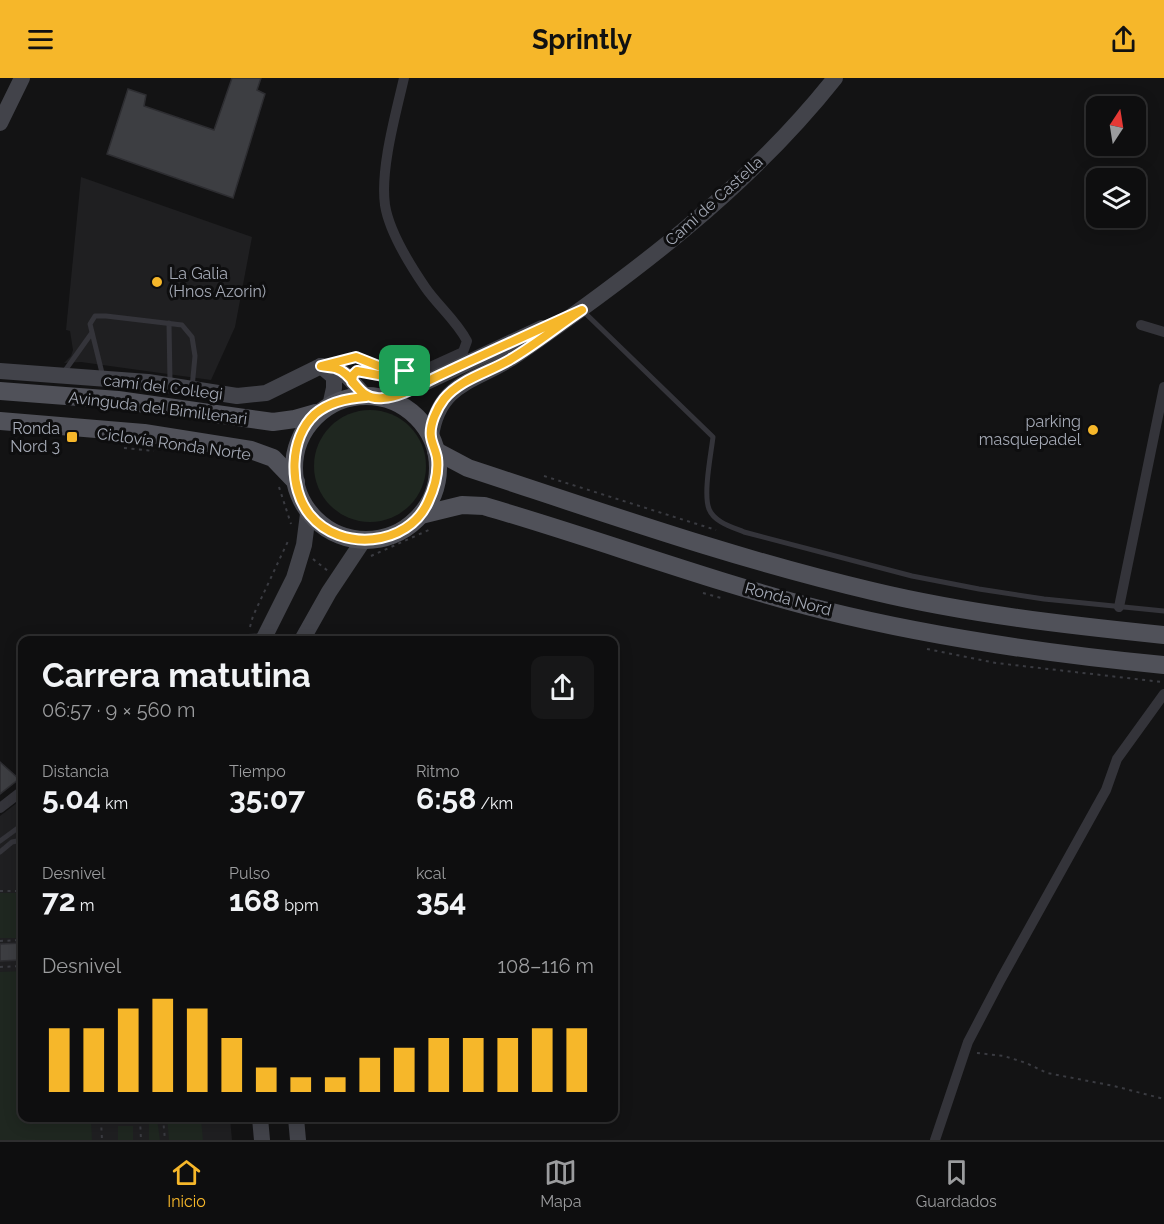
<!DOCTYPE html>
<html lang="es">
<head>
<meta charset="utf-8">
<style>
	:root { --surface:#0e0e0f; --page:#171718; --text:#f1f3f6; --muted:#9b9c9e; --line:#2e2e2f; --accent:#f6b72a }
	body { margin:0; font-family:Raleway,sans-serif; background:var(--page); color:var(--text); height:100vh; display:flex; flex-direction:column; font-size:22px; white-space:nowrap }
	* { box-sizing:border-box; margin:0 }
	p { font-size:20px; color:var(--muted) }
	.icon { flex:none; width:33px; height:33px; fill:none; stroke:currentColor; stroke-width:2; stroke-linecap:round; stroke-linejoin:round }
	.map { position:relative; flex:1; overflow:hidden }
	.details { position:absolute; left:18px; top:558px; width:600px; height:486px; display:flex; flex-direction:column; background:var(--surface); border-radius:12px; box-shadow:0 3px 15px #0003,0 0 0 2px var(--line) }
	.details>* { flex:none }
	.needle { width:39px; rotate:12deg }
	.controls { position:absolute; left:1086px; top:18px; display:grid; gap:12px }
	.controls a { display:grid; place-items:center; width:60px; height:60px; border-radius:12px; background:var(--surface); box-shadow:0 3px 15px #0003,0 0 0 2px var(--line); font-size:30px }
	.pin { position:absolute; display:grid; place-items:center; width:51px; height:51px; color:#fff; margin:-26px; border-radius:12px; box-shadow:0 3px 9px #0006 }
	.round { display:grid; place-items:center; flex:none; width:63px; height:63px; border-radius:12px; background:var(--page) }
	.summary { display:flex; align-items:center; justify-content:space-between; height:102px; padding:0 24px }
	h1 { font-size:33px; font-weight:700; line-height:45px }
	.metrics { display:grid; grid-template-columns:repeat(3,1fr); gap:9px; height:102px; padding:6px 24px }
	.metrics div { display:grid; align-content:center }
	.metrics b { font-size:30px; font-weight:700 }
	.metrics small { font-size:16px; font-weight:400 }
	.metrics p { font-size:16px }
	.chart { height:168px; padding:12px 24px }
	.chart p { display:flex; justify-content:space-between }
	.chart svg { width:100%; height:108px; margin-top:6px; stroke:var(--accent); stroke-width:6 }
	header { display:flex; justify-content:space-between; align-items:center; height:78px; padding:0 24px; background:var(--accent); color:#111; font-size:27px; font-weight:700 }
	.menu { display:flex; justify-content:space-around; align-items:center; height:84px; border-top:2px solid var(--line); background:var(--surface); font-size:16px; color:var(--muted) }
	.menu a { display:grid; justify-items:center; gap:3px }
	.menu .current { color:var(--accent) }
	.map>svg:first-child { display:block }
	.built { fill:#1f1f21 }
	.green { fill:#1f2720 }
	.building { fill:#3d3e42; stroke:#2d2d31; stroke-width:1.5 }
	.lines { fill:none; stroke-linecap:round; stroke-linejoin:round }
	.path { stroke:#3a3b41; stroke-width:2; stroke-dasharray:3 4.5; stroke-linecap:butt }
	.lane { stroke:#34343a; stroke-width:5 }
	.street { stroke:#34343a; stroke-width:10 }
	.secondary { stroke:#42434a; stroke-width:16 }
	.primary { stroke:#505159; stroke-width:18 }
	.route-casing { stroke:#fff; stroke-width:12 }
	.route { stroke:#f6b72a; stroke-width:8 }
	.poi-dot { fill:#f6b72a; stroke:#0e0e0f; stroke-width:2 }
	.labels { text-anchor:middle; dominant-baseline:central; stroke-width:6; stroke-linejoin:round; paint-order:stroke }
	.street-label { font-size:16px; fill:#a4a9b5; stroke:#0e0e0f }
	.poi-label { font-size:16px; fill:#a4a9b5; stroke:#0e0e0f; text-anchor:end }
</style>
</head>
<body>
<header><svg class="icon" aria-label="menu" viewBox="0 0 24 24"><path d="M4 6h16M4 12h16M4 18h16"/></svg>Sprintly<svg class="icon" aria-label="share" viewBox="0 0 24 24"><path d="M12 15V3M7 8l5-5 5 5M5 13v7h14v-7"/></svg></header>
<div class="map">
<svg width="1164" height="1062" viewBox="0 0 1164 1062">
	<rect width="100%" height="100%" fill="#131314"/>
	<g class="built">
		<path d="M 81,99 L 252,159 L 235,249 L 211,302 L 81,284 L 64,285 L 71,278 L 73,272 L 70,253 L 66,252 Z"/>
		<path d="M 22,721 L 22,1040 L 230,1040 L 232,1062 L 0,1062 L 0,738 Z"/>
	</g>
	<g class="green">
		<circle cx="370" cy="388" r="56"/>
		<rect x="0" y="815" width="22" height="45"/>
		<path d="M 22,893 L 22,1040 L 91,1040 L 92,1062 L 0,1062 L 0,894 Z"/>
		<path d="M 149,1040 L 157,1040 L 160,1062 L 149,1062 Z"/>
		<path d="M 167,1040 L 201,1040 L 203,1062 L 169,1062 Z"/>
		<rect x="118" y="1048" width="15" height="14"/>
	</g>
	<g class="building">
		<path d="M 232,0 L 261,0 L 257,12 L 265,16 L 233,120 L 107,76 L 128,11 L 146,17 L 144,28 L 214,52 Z"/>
		<path d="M 0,684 L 19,701 L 0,716 Z"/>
		<path d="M 22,865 L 22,882 L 0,883 L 0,866 Z"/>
	</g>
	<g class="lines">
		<g class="path">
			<path d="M 124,370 L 154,373"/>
			<path d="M 544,398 L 716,452"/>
			<path d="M 279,409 L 291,446"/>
			<path d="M 371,478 L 431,451"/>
			<path d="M 313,481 L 328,493"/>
			<path d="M 703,515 L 721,520"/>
			<path d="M 250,549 L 253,538 L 289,461"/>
			<path d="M 927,571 L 996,585 L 1162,604"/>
			<path d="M 0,813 L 22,813"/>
			<path d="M 0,863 L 22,862"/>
			<path d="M 0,889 L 22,888"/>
			<path d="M 977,975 L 1004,978 L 1026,985 L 1047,995 L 1114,1008 L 1164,1021"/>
			<path d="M 163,1040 L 165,1062"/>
			<path d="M 101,1041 L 140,1041"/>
			<path d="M 140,1041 L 141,1062"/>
			<path d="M 101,1042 L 102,1062"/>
		</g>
		<g class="lane">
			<path d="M 583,233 L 713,359 C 711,376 703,416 709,431 C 714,444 732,449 744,454 L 912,498 L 979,511 L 1044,521 L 1164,533"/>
			<path d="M 169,245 L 170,303"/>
			<path d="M 64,294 L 91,256"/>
			<path d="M 103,299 L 90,246 L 95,238 L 106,238 L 182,247 L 192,259 L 195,278 L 192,310"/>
			<path d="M 0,763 L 22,747"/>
			<path d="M 0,774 L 12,764 L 22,762"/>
		</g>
		<g class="street">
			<path d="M 1141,247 L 1164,254"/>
			<path d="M 325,287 L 356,279 L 386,291 L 399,293"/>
			<path d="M 352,304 L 353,297 L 357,293 L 384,298 L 392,297 L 430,289 L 463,274 L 467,263 C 456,242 438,228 425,209 C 410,187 389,153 385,127 C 380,91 396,35 404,0"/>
			<path d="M 1119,529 L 1164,309"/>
			<path d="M 233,562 L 264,560"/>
			<path d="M 0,730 L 22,713"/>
			<path d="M 935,1062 L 968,964 L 1001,901 L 1106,712 L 1117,681 L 1164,616"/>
		</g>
		<g class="secondary">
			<path d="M 0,45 L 22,0"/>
			<path d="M 321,288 C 347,291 349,301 366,319"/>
			<path d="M 321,288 L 334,299 L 334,310 L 330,328"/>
			<path d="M 0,293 L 148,304 L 237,318 L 266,315 L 321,288"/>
			<path d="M 383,320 L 420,307 L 542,250"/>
			<path d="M 431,358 C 439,302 478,304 518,276 C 633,196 747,111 835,0"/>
			<path d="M 263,562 L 294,500 L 304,467 L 308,436"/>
			<path d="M 302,562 L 329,514 L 363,463"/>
			<path d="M 260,1040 L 262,1062"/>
			<path d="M 296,1040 L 298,1062"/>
		</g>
		<g class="primary">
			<path d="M 0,313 L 118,322 L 273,344 L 295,341 L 316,335"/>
			<circle cx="366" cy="390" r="72"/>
			<path d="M 0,343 L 144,355 L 251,372 L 273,380 L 296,404"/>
			<path d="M 436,373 L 468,390 C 602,434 735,481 872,513 C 968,536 1066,547 1164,557"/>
			<path d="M 421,437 L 462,427 L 484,428 C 598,461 709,503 823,532 C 936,560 1049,576 1164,587"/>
		</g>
	</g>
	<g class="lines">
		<g class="route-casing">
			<path id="route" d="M 405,293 L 384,298 L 357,293 L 353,297 L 352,304 L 366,319 C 349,320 329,324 315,336 C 289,360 288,410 310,437 C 340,474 408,469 428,424 C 434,411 439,396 437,380 C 436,373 432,366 431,359 C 429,347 437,330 444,321 C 460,301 490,294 511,281 C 535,267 558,248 582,232 C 531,255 480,278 430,302 C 416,309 400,319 383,320 C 356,323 356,296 335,290 C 331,289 325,289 321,288 L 356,279 L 386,291 L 405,293"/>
		</g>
		<use href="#route" class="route"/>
	</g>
	<g class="poi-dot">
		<circle cx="157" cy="204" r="6"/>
		<circle cx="1093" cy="352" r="6"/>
		<rect x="66" y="353" width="12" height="12" rx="3"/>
	</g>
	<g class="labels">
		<g class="street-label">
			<text transform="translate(714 123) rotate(-42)">Camí de Castella</text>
			<text transform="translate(163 309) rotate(7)">camí del Col·legi</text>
			<text transform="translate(158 330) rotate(7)">Avinguda del Bimil·lenari</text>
			<text transform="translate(174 366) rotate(8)">Ciclovía Ronda Norte</text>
			<text transform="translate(788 521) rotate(15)">Ronda Nord</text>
		</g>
		<g class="poi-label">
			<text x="169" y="195" text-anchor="start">La Galia<tspan x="169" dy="18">(Hnos Azorin)</tspan></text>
			<text x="1081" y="343">parking<tspan x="1081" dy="18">masquepadel</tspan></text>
			<text x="60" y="350">Ronda<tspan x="60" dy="18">Nord 3</tspan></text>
		</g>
	</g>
</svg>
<div class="controls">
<a><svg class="needle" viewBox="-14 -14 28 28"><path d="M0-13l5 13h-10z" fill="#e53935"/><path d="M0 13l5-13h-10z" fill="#9b9c9e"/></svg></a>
<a><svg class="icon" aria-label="layers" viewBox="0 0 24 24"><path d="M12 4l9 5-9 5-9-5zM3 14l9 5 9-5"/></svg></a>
</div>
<div class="pin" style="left:405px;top:293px;background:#1e9e55"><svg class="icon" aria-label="arrive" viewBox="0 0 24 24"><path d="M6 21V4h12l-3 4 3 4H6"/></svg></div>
<section class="details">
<div class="summary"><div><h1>Carrera matutina</h1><p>06:57 · 9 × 560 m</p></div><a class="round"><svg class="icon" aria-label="share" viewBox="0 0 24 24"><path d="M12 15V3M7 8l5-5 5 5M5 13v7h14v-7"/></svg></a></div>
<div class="metrics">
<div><p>Distancia</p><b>5.04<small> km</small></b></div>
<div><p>Tiempo</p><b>35:07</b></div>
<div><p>Ritmo</p><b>6:58<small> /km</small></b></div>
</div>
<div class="metrics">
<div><p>Desnivel</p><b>72<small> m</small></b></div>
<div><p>Pulso</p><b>168<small> bpm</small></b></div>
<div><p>kcal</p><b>354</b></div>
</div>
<div class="chart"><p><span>Desnivel</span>108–116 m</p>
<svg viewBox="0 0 160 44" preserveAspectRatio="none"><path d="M5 44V18M15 44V18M25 44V10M35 44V6M45 44V10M55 44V22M65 44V34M75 44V38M85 44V38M95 44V30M105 44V26M115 44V22M125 44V22M135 44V22M145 44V18M155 44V18"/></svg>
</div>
</section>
</div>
<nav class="menu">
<a class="current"><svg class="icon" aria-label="home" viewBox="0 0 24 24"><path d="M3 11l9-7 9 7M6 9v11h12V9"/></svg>Inicio</a>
<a><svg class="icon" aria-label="map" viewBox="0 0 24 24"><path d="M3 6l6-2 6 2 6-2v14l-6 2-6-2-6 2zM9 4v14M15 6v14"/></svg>Mapa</a>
<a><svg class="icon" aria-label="saved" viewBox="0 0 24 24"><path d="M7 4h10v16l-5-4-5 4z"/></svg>Guardados</a>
</nav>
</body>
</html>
